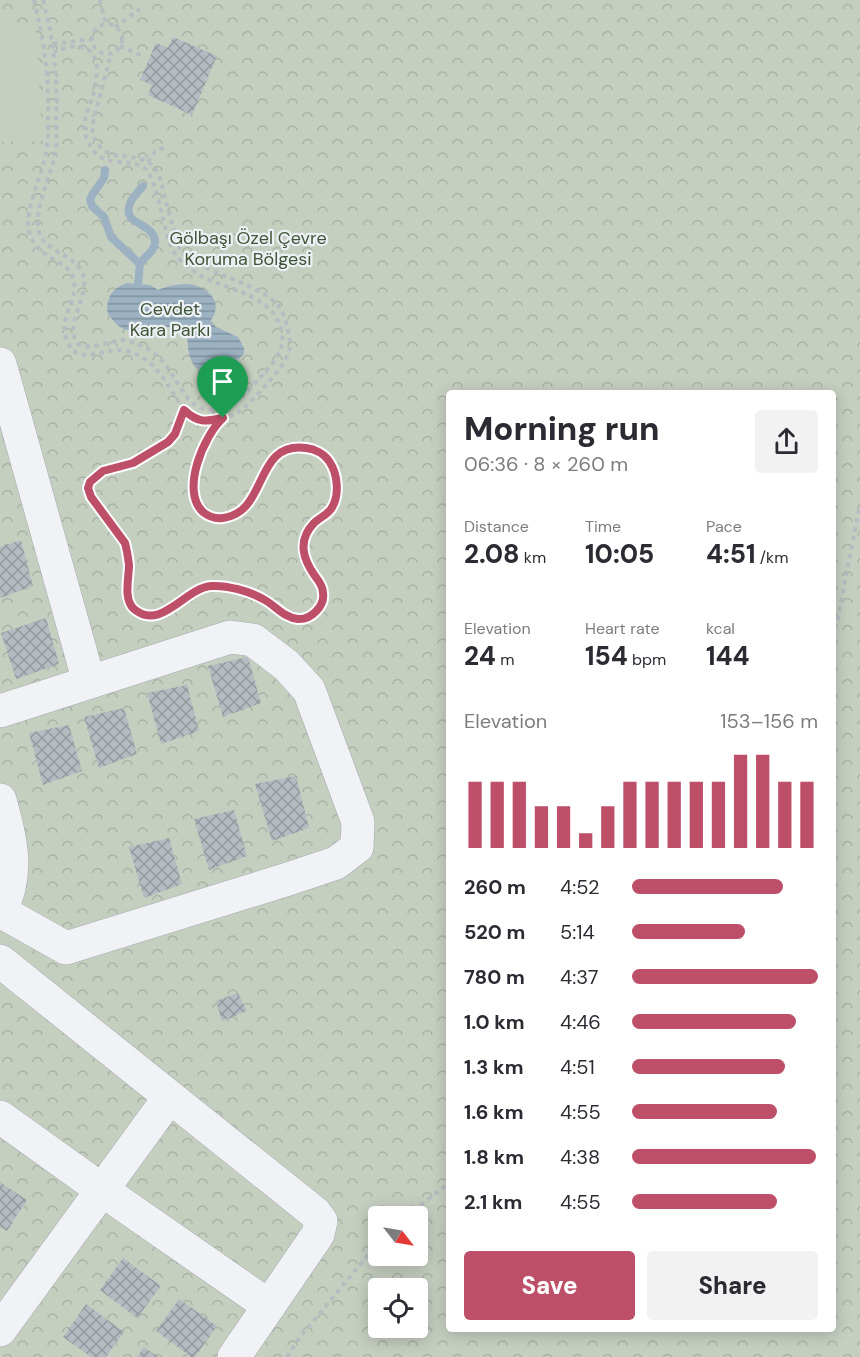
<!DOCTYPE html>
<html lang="en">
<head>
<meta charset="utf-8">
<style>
	:root { --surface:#fff; --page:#f2f2f3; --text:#2b2b33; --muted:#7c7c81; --accent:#be4f69 }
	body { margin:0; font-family:"DM Sans",sans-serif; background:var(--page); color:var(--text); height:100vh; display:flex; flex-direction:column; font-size:22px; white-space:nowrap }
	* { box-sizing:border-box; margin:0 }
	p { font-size:20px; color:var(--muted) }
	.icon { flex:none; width:33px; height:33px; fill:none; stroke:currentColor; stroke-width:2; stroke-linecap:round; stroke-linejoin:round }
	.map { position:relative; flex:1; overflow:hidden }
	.panel { position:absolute; left:446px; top:390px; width:390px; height:942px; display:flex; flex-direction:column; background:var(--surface); border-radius:6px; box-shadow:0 3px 15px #0003 }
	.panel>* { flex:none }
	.needle { width:39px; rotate:121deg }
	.tools { position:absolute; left:368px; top:1206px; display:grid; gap:12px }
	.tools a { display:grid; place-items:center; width:60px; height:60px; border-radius:6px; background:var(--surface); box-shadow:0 3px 15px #0003; font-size:30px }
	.pin { position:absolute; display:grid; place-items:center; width:51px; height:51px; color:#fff; margin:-62px -26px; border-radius:50% 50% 50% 0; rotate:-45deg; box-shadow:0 0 6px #0007 }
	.pin .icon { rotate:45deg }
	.round { display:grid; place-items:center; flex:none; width:63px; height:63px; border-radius:6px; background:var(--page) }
	.overview { display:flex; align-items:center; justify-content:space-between; height:102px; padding:0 18px }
	h1 { font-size:33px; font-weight:800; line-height:45px }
	.figures { display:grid; grid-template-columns:repeat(3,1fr); gap:9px; height:102px; padding:6px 18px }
	.figures div { display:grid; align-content:center }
	.figures b { font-size:26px; font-weight:800 }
	.figures small { font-size:16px; font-weight:400 }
	.figures p { font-size:16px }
	.chart { height:168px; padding:12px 18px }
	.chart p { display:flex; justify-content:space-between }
	.chart svg { width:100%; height:108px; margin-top:6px; stroke:var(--accent); stroke-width:6 }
	.action { display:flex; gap:12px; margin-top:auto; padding:12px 18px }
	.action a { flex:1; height:69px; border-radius:6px; background:var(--accent); color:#fff; font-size:24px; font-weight:800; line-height:69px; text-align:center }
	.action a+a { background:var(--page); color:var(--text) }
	ul { padding:0 18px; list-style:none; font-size:20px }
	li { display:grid; grid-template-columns:96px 72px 1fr; align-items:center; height:45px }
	li i { height:15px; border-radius:8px; background:var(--accent) }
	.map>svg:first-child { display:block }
	.park { fill:url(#park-crowns); fill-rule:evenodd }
	.pitch { fill:#c5cfc0 }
	.water { fill:url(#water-rules) }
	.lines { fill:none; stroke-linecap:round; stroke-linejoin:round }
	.stream { stroke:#9cb2c2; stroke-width:8 }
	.building { fill:url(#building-cross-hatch) }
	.minor-casing { stroke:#a4a9af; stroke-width:34 }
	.path { stroke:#b8bcc1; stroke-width:4; stroke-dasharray:4.5 4.5; stroke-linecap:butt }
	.minor { stroke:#f0f2f5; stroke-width:33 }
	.route-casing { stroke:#fff; stroke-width:12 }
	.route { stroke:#be4f69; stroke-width:8 }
	.labels { text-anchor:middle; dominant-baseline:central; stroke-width:4.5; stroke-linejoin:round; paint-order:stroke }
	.park-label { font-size:18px; fill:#405538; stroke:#edf0f4 }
</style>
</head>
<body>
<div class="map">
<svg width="860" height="1357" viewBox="0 0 860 1357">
	<defs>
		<pattern id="park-crowns" width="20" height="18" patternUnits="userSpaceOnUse" patternTransform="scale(1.5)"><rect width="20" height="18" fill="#c5cfc0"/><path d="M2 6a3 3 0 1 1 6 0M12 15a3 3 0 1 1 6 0" fill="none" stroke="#a9b2a6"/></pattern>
		<pattern id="water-rules" width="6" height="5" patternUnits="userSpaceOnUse" patternTransform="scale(1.5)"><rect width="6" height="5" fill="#9cb2c2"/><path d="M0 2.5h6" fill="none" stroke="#7f919f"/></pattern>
		<pattern id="building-cross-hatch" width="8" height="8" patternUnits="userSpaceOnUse" patternTransform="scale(1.5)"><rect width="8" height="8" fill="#b6bbc2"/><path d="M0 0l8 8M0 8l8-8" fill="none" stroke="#94999f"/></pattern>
	</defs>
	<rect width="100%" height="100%" fill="#dee2e6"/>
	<path class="park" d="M 0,0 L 860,0 L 860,1357 L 0,1357 ZM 448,393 L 832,393 L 832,1329 L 448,1329 ZM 378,1216 L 417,1216 L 417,1256 L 378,1256 ZM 378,1288 L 417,1288 L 417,1328 L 378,1328 Z"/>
	<path class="pitch" d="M 0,31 L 36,31 L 42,141 L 0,142 Z"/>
	<path class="water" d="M 127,283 L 150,285 L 158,290 C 167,286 178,284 188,284 C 201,285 220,296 215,312 C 215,314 211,319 211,321 L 216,327 L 238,337 L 244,348 L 244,354 L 239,359 L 218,363 L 202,373 C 188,364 188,349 187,333 C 180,333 176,328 169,327 C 148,324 129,342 112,319 C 107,314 106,309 108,302 C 110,291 118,286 127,283 Z"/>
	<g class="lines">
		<g class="stream">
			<path d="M 105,170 L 104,178 L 92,195 L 90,200 L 92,206 L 104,217 L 111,237 L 140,264"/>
			<path d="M 138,284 C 139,278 139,270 140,265 C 143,256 155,253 155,241 C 153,221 119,226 131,201 C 134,196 139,191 143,186"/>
		</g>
	</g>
	<g class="building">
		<path d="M 173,37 L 217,56 L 192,115 L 148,95 L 152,85 L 140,80 L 156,43 L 168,48 Z"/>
		<path d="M 21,540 L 33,586 L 0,598 L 0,547 Z"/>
		<path d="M 46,618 L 59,664 L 16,679 L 1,633 Z"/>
		<path d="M 248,657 L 261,703 L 223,717 L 208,666 Z"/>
		<path d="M 187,685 L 199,731 L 161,744 L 147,693 Z"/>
		<path d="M 124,708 L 137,754 L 99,768 L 84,717 Z"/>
		<path d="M 69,725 L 82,771 L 43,785 L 29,733 Z"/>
		<path d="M 296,776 L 309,828 L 272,841 L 255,784 Z"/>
		<path d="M 234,810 L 247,856 L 209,870 L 194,819 Z"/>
		<path d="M 169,838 L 182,884 L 144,898 L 129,847 Z"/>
		<path d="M 238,993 L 247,1011 L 222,1021 L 216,1001 Z"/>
		<path d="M 0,1182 L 27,1200 L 7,1231 L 0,1227 Z"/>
		<path d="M 123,1258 L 161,1286 L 137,1318 L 100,1290 Z"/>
		<path d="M 179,1299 L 217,1326 L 195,1357 L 191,1357 L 156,1331 Z"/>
		<path d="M 86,1304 L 124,1332 L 106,1357 L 91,1357 L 63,1337 Z"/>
		<path d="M 144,1347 L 158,1357 L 137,1357 Z"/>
	</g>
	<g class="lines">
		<g class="minor-casing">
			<g id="minor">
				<path d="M 0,364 L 89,682"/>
				<path d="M 0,711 L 230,637 L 253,640 L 286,665 L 309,690 L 358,822 L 357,847 L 336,863 L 285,880 L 66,948 L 0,911"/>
				<path d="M 0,800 C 11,839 20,874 0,912"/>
				<path d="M 0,961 L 315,1213 L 321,1221 L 318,1234 L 312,1243 L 234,1357"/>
				<path d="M 0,1117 L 102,1190 L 269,1306"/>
				<path d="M 0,1330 L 169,1098"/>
			</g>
		</g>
		<g class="path">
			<path d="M 34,0 C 44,41 49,74 48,117 C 48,129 48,141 46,153 C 42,174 24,212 29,232 C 36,260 71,260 74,280 C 78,304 55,319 69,345 C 80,364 103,350 119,350 C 123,350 129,351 132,353 C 155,360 166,382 178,401 C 182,407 186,415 192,418 C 205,426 229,419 240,411 C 254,400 283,368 289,352 C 291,344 289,337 288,329 C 286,323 284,314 280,308 C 268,289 222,277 201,265 C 194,262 184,256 180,249 C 176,243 175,234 173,227 C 168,210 164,192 159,175 C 145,146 113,166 98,144 C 92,137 92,130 93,122 L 111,54"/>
			<path d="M 43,0 C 54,41 58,78 56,121 C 56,130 57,139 56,148 C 53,174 36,200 38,227 C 41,255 80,252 84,279 C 87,297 66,325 76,341 C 84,354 110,340 122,340 C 128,340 135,343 140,345 C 163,354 171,375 185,394 C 189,401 195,405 202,408 C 228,418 249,390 264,373 C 274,362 285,350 282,334 C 276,295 230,291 201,276 C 194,272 186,266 180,260 C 167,247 166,227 161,210 C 158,197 154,184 148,171 C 133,155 106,171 91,147 C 87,141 84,133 84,126 C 85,115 90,105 93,95 C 97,79 103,51 81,47 C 72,45 62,49 54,52"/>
			<path d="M 100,0 L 106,24"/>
			<circle cx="107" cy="39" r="15"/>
			<path d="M 115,27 L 140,9"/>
			<path d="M 53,44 L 92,39"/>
			<path d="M 120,46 L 145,57"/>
			<path d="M 148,162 L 156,150 L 164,148"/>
			<path d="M 184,410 L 175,434 L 168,442 L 133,463 L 103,471 L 93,477 L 90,482 L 89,488 L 91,497 L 125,543 C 127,550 128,557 129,565 C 129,578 124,600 134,609 C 161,632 185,588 211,586 C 227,585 249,591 263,599 C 275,605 284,618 298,619 C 311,620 324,606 323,593 C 323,587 319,581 316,577 C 303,558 296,537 317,521 C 322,517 327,514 331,509 C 337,501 338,489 335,479 C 334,472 332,464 326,458 C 320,452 311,448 302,448 C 254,444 268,513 224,518 C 216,519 210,518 203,512 C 180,491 203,436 223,418"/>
			<path d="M 832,637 L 837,622 L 860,504"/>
			<path d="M 406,1216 L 448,1184"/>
			<path d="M 287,1357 L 300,1337 L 378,1243"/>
		</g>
		<use href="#minor" class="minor"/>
	</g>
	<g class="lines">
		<g class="route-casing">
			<path id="route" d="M 184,410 C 198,423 205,422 223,418 C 204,435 180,491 203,512 C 209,517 215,519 223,518 C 269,512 253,441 306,448 C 315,449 324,454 329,461 C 338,474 340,496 331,509 C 327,515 319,518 314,523 C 297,541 303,559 315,576 C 319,581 323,587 323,593 C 325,606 311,620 298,619 C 284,618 275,605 263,599 C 249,591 227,585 211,586 C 185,588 161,632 134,609 C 123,599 129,578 129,565 C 128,557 127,550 125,543 L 91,497 L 88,488 L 90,482 L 103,471 L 133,463 L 168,442 L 175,434 Z"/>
		</g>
		<use href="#route" class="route"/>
	</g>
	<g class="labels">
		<g class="park-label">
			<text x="248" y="238">Gölbaşı Özel Çevre<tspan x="248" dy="21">Koruma Bölgesi</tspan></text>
			<text x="170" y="309">Cevdet<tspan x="170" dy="21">Kara Parkı</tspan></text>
		</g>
	</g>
</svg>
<div class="tools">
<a><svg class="needle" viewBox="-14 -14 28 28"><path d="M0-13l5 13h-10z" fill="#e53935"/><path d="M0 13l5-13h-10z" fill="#7c7c81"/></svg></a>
<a><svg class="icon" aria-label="locate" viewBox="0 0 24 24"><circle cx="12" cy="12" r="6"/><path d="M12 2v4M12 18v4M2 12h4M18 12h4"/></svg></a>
</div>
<div class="pin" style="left:223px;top:418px;background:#1e9e55"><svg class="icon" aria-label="arrive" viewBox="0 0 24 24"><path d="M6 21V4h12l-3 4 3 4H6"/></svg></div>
<section class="panel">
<div class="overview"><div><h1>Morning run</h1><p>06:36 · 8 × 260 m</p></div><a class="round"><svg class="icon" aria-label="share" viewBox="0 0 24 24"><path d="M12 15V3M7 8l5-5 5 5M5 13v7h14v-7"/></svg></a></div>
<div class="figures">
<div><p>Distance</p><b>2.08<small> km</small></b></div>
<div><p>Time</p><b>10:05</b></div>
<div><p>Pace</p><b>4:51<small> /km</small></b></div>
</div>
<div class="figures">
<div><p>Elevation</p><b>24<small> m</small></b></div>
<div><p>Heart rate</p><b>154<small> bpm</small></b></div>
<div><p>kcal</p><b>144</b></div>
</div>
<div class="chart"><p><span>Elevation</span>153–156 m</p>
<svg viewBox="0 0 160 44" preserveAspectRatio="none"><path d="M5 44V17M15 44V17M25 44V17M35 44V27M45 44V27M55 44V38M65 44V27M75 44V17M85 44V17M95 44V17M105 44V17M115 44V17M125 44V6M135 44V6M145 44V17M155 44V17"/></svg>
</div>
<ul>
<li><b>260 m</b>4:52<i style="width:81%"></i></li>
<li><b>520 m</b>5:14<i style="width:61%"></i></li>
<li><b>780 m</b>4:37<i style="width:100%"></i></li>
<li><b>1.0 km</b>4:46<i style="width:88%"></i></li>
<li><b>1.3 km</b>4:51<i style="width:82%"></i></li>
<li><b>1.6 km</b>4:55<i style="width:78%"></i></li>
<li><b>1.8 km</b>4:38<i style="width:99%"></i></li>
<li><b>2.1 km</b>4:55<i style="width:78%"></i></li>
</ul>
<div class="action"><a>Save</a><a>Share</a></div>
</section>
</div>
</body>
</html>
